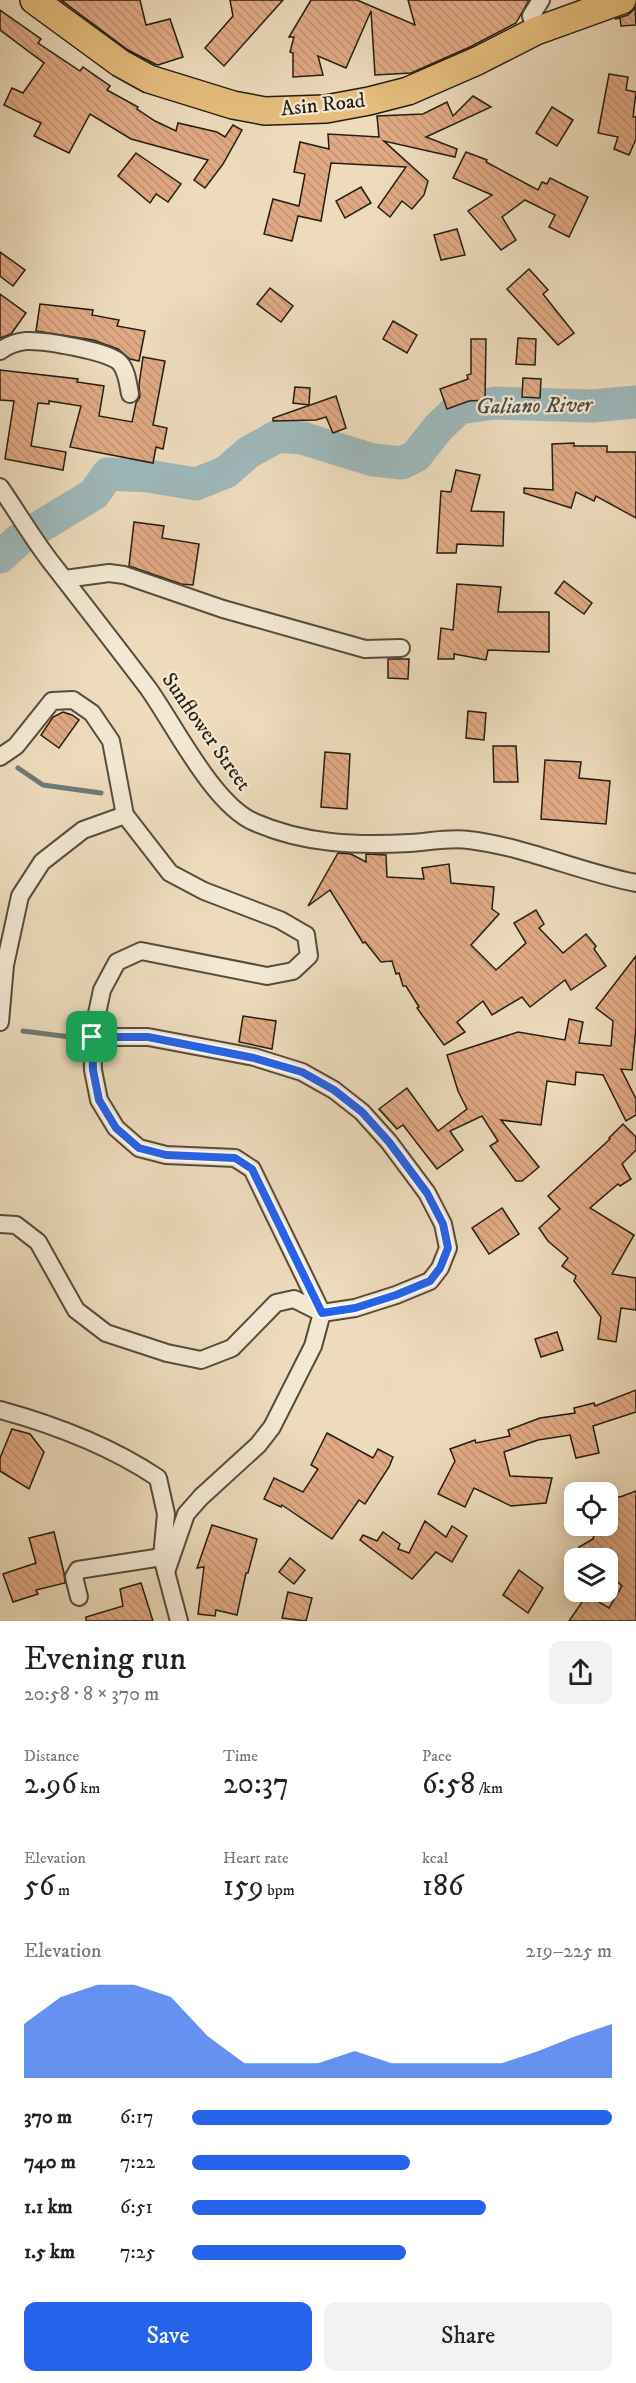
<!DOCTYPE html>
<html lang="en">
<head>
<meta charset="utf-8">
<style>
	:root { --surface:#fff; --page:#f2f2f2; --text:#222; --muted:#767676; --accent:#2563eb }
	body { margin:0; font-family:"IM FELL DW Pica",serif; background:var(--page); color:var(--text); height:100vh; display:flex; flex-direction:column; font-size:22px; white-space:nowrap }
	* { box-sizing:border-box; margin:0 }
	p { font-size:20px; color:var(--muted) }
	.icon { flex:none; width:33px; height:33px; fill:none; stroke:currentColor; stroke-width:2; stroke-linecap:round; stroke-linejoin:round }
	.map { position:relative; height:1621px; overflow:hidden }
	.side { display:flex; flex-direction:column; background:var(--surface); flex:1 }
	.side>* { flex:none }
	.controls { position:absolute; left:564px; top:1482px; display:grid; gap:12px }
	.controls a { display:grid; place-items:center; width:54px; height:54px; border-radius:12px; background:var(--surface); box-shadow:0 3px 15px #0003; font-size:30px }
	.pin { position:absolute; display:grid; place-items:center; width:51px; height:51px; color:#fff; margin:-26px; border-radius:12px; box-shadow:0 3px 9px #0006 }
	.round { display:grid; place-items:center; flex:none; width:63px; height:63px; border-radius:12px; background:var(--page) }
	.headline { display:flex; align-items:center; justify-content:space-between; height:102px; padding:0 24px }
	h1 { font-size:33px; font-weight:600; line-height:45px }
	.stats { display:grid; grid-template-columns:repeat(3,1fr); gap:9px; height:102px; padding:6px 24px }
	.stats div { display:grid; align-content:center }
	.stats b { font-size:30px; font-weight:600 }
	.stats small { font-size:16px; font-weight:400 }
	.stats p { font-size:16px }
	.chart { height:168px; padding:12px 24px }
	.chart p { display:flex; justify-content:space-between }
	.chart svg { width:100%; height:108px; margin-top:6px; fill:var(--accent); opacity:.7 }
	.button { display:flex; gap:12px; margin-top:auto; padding:12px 24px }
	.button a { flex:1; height:69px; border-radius:12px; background:var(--accent); color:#fff; font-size:24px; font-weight:600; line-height:69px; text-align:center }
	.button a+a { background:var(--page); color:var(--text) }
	ul { padding:0 24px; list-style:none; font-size:20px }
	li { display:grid; grid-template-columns:96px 72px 1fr; align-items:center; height:45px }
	li i { height:15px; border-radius:8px; background:var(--accent) }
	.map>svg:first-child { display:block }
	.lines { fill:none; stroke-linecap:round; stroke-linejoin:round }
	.stream { stroke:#6d7a78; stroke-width:5 }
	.river { stroke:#9eb8bb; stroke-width:33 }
	.building { fill:url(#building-back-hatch); stroke:#241d13; stroke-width:1.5 }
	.street-casing { stroke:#564c3d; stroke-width:20 }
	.primary-casing { stroke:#241d13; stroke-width:30 }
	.street { stroke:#f3e8d3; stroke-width:16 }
	.primary { stroke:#e6be7e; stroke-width:27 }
	.route-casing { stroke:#fff; stroke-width:12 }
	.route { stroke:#2563eb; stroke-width:8 }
	.labels { text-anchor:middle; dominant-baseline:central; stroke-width:4.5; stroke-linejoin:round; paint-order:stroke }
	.street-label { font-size:21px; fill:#241d13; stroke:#f3e8d3 }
	.water-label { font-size:22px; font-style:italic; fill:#494c45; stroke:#f3e8d3 }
</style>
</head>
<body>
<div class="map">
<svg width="636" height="1621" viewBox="0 0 636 1621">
	<defs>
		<pattern id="building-back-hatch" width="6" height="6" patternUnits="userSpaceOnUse" patternTransform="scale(1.5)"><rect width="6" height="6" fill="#e1aa85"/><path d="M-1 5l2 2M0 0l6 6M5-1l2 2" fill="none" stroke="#c19272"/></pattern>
	</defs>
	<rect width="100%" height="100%" fill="#eddbbc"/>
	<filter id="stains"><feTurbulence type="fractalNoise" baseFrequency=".00333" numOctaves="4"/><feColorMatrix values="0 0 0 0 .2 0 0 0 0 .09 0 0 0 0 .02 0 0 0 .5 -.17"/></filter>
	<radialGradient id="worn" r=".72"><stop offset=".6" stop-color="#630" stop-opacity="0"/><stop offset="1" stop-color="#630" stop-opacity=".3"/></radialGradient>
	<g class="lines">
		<g class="stream">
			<path d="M 18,768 L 43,785 L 101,793"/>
			<path d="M 23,1031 L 78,1038"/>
		</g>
		<path class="river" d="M 0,557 L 20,539 L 94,494 L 108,474 L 148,476 L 196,484 L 226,472 L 249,452 L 278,436 L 302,438 L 373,460 L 402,463 L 416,456 L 438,428 L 459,408 L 495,403 L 592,406 L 636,402"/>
	</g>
	<g class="building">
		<path d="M 61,0 L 140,0 L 146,25 L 170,19 L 183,57 L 158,65 L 155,64 L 128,50 Z"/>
		<path d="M 230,0 L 283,0 L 224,66 L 205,48 L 233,16 Z"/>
		<path d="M 311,0 L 357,0 L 415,25 L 408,0 L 529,0 L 516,23 L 470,47 L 411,73 L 375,75 L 371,11 L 346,68 L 318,56 L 323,75 L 293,77 L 293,53 L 290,52 L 294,37 L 289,37 Z"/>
		<path d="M 635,8 L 636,25 L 621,26 L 620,18 L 615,19 L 628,15 Z"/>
		<path d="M 0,10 L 41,39 L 38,43 L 80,71 L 83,67 L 110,86 L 107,90 L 138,107 L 137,109 L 155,121 L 176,131 L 178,123 L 217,132 L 225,137 L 233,125 L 242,130 L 223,164 L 205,188 L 194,180 L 208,160 L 131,139 L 90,114 L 69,153 L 34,136 L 41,123 L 4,105 L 12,88 L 23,93 L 44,63 L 0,30 Z"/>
		<path d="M 609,74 L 628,77 L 626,90 L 636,92 L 633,117 L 636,117 L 636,139 L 629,155 L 614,149 L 618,137 L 598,133 Z"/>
		<path d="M 473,96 L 491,107 L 426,137 L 457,149 L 455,157 L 384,141 L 428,181 L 424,195 L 412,209 L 402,201 L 390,217 L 378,207 L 406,167 L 331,163 L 321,221 L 298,216 L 292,241 L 264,234 L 273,199 L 299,206 L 305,174 L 294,172 L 300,142 L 329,149 L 328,134 L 379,137 L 377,116 L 423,114 L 447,102 L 453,116 Z"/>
		<path d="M 552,107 L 573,120 L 557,146 L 536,133 Z"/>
		<path d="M 466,152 L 487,160 L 486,162 L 538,190 L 542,182 L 547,184 L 550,178 L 588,197 L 569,237 L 549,227 L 555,215 L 525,200 L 502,217 L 516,240 L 501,250 L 468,211 L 492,195 L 453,178 Z"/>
		<path d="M 136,153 L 181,184 L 168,202 L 156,194 L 150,203 L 118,176 Z"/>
		<path d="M 361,187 L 371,203 L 345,218 L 336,201 Z"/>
		<path d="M 457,229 L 465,255 L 441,260 L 434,235 Z"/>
		<path d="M 0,252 L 25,270 L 13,286 L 0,276 Z"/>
		<path d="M 529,269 L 548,290 L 543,294 L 574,333 L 558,345 L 507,289 Z"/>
		<path d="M 270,288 L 293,306 L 281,322 L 257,304 Z"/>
		<path d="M 0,294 L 26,313 L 11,334 L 0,338 Z"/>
		<path d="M 40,304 L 93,310 L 92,315 L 119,320 L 117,326 L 145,331 L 139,361 L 130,359 L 118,349 L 93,340 L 36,331 Z"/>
		<path d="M 393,321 L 417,335 L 407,353 L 383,339 Z"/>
		<path d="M 518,338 L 536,339 L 535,365 L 516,364 Z"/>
		<path d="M 471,339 L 486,339 L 485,400 L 469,401 L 447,409 L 440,389 L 468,379 L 467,375 L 471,374 Z"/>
		<path d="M 143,357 L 165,361 L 153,425 L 167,428 L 163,449 L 156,447 L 153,463 L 70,447 L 81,406 L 49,401 L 49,404 L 38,403 L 31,446 L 66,452 L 63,470 L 5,459 L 14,401 L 0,400 L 0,370 L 78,379 L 77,382 L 104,386 L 99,416 L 132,422 L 136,403 L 140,397 L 139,385 Z"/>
		<path d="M 523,378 L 541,379 L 540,398 L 522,397 Z"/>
		<path d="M 295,387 L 310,388 L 309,405 L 293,403 Z"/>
		<path d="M 336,396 L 346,428 L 333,433 L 326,417 L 316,420 L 273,421 L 273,418 Z"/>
		<path d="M 574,443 L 574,446 L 607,446 L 607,452 L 636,452 L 636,518 L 596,496 L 594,501 L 576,492 L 571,508 L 524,493 L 524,488 L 553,490 L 552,444 Z"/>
		<path d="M 456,470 L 480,475 L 471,511 L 504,512 L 503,546 L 457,544 L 456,553 L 437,553 L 441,491 L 451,492 Z"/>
		<path d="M 134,522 L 164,526 L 162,538 L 199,544 L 193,585 L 181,584 L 129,566 Z"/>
		<path d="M 564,581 L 592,603 L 584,614 L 555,593 Z"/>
		<path d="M 457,584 L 501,587 L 498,612 L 549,612 L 549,652 L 488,650 L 486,660 L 454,654 L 454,659 L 438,659 L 441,628 L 453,630 Z"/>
		<path d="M 388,659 L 409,659 L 408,679 L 388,678 Z"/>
		<path d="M 468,711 L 486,713 L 484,740 L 466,738 Z"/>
		<path d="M 63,712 L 72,715 L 79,720 L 59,748 L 41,735 L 53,717 Z"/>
		<path d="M 493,746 L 516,746 L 518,782 L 494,782 Z"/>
		<path d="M 325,752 L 350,754 L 347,809 L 321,807 Z"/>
		<path d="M 545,760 L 581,762 L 579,778 L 610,781 L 606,824 L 541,819 Z"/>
		<path d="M 338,853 L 351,854 L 366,862 L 366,854 L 386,855 L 387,877 L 424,879 L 422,868 L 449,864 L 451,883 L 494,887 L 492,909 L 499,914 L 471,945 L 496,970 L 526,943 L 514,923 L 536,910 L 544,924 L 539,928 L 563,953 L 586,934 L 596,946 L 594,949 L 606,966 L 571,990 L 565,980 L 530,1007 L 522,997 L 492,1015 L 483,1001 L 457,1022 L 465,1032 L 444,1045 L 417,1008 L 419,1007 L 406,986 L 403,986 L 399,973 L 396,974 L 392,961 L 381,962 L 365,942 L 363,943 L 330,890 L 308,906 Z"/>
		<path d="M 636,956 L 636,1027 L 632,1070 L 621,1069 L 636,1099 L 636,1115 L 626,1121 L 603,1075 L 576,1072 L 575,1085 L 547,1081 L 541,1125 L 501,1120 L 539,1167 L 522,1181 L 516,1181 L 490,1146 L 498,1141 L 482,1116 L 450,1131 L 463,1150 L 437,1169 L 403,1125 L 397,1129 L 379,1109 L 407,1088 L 438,1131 L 467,1109 L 458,1091 L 447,1055 L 518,1032 L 565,1040 L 569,1019 L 583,1022 L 579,1043 L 611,1046 L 613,1021 L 596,1008 Z"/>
		<path d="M 243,1016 L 276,1021 L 272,1049 L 239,1042 Z"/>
		<path d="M 623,1124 L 636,1137 L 636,1150 L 622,1164 L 631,1179 L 620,1186 L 618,1184 L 590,1208 L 634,1235 L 612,1274 L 636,1278 L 636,1310 L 621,1308 L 616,1342 L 598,1339 L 601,1317 L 574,1281 L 576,1276 L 562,1266 L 568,1258 L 548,1241 L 539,1228 L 560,1209 L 548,1196 L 610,1139 L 609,1138 Z"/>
		<path d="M 502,1208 L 519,1234 L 489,1254 L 472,1228 Z"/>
		<path d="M 557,1332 L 563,1350 L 541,1357 L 535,1339 Z"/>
		<path d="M 636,1390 L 636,1412 L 593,1426 L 599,1453 L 576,1458 L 570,1435 L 538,1440 L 504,1452 L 510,1476 L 552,1478 L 546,1503 L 511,1506 L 474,1488 L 465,1507 L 438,1494 L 455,1461 L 450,1449 L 475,1440 L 476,1443 L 510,1436 L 508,1430 L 540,1418 L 575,1413 L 574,1408 L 594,1403 L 595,1406 Z"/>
		<path d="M 12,1429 L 30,1434 L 44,1452 L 29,1489 L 0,1471 L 0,1458 Z"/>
		<path d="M 327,1433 L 373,1458 L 378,1449 L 393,1457 L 389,1467 L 365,1504 L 359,1500 L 332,1539 L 282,1505 L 281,1507 L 264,1499 L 274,1478 L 303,1492 L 318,1469 L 311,1465 Z"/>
		<path d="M 636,1491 L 636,1621 L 569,1621 L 587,1595 L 609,1608 L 622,1586 L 608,1573 L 608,1558 L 582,1558 L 579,1547 L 593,1539 L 596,1526 L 608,1526 L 608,1496 L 620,1497 Z"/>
		<path d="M 425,1521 L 446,1537 L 452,1526 L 467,1536 L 452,1562 L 436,1552 L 412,1579 L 360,1540 L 363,1535 L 377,1541 L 383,1532 L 400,1544 L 398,1549 L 409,1553 Z"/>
		<path d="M 212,1525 L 257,1539 L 248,1573 L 246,1573 L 237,1615 L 216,1610 L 215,1616 L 198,1614 L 204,1567 L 197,1568 Z"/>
		<path d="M 54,1532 L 64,1573 L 65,1583 L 36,1590 L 38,1594 L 13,1602 L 3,1574 L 36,1563 L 29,1538 Z"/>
		<path d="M 290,1558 L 305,1570 L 294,1584 L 279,1572 Z"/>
		<path d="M 519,1570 L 543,1588 L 528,1613 L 503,1595 Z"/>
		<path d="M 141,1583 L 153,1621 L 86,1621 L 86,1617 L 123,1606 L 120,1589 Z"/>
		<path d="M 288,1592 L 312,1598 L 306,1621 L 282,1618 Z"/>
	</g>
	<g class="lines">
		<g class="street-casing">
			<g id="street">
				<path d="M 536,31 L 531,16 L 541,0"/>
				<path d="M 0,351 C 8,345 16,342 26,341 C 43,340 110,351 120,363 C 127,371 128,384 130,394"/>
				<path d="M 0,487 C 18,513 34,541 54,566 C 85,606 117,647 148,688 C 175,726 213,804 254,822 C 304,844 356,846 410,843 C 429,842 450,837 469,840 C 526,847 580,872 636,883"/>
				<path d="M 65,579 L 109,573 L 124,575 L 223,609 L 365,649 L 401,648"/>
				<path d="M 0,757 L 16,746 L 52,701 L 73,700 L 92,713 L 111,741 L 125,815 L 83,830 L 42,862 L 20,896 L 5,965 L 0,1022"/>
				<path d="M 92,1037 L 102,990 L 117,962 L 141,951 L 267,976 L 293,971 L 309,956 L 306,935 L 280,920 L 204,891 L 170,873 L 125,815"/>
				<path d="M 0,1224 L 16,1225 L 38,1242 L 76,1310 L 106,1333 L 167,1353 L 201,1360 L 232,1348 L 276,1303 L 294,1299 L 322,1313 L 355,1308 L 396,1295 L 430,1281 L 440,1268 L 448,1248 L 443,1224 L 427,1193 L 389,1142 L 362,1112 L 334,1090 L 302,1072 L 254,1057 L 148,1037 L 92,1037 L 93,1070 L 99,1100 L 116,1128 L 139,1148 L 166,1155 L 235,1158 L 252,1169 L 322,1313 L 313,1346 L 272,1427 L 258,1445 L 201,1497 L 186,1514 L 166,1572"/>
				<path d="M 0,1410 C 55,1425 110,1446 158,1478 L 166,1514 L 162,1557 L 179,1621"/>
				<path d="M 79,1597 L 74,1577 L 78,1570 L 162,1557"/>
			</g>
		</g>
		<g class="primary-casing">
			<path id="primary" d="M 34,0 L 120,63 L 149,79 L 233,105 L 265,111 L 326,109 L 369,101 L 408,91 L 477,61 L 536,31 L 622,0"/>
		</g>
		<use href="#street" class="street"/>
		<use href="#primary" class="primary"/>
	</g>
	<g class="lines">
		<g class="route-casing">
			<path id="route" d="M 92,1037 L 148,1037 L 254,1058 L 302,1072 L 334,1090 L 362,1112 L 389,1142 L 427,1193 L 443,1224 L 448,1248 L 440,1268 L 430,1281 L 396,1295 L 355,1308 L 322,1313 L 252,1169 L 235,1158 L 166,1155 L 139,1148 L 116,1128 L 99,1100 L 93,1070 Z"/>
		</g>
		<use href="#route" class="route"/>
	</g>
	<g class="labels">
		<g class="street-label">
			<text transform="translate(323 105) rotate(-6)">Asin Road</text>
			<text transform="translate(206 732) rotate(55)">Sunflower Street</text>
		</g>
		<g class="water-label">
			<text transform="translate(534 406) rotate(-1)">Galiano River</text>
		</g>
	</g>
	<rect width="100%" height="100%" filter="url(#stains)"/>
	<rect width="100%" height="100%" fill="url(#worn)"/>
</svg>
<div class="controls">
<a><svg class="icon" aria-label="locate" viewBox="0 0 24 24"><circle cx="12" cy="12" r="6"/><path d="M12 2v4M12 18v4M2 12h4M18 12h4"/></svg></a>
<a><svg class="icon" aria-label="layers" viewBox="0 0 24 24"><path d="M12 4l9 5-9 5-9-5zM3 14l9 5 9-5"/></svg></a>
</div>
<div class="pin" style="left:92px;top:1037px;background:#1e9e55"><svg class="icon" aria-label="arrive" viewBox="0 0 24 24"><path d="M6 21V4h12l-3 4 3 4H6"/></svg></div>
</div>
<section class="side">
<div class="headline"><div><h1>Evening run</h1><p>20:58 · 8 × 370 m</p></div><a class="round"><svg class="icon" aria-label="share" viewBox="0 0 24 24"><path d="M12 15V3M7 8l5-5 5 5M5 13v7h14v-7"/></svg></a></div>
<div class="stats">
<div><p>Distance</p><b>2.96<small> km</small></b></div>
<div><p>Time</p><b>20:37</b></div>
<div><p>Pace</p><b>6:58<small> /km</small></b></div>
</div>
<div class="stats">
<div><p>Elevation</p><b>56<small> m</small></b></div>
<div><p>Heart rate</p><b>159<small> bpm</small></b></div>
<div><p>kcal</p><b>186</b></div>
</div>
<div class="chart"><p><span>Elevation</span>219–225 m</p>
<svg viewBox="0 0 160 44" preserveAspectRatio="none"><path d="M0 44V22L10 11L20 6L30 6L40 11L50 27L60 38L70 38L80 38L90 33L100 38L110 38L120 38L130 38L140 33L150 27L160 22V44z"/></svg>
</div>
<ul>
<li><b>370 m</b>6:17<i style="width:100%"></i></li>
<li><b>740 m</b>7:22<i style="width:52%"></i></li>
<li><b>1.1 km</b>6:51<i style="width:70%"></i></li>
<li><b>1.5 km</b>7:25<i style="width:51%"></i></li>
</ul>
<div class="button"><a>Save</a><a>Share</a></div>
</section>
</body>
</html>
